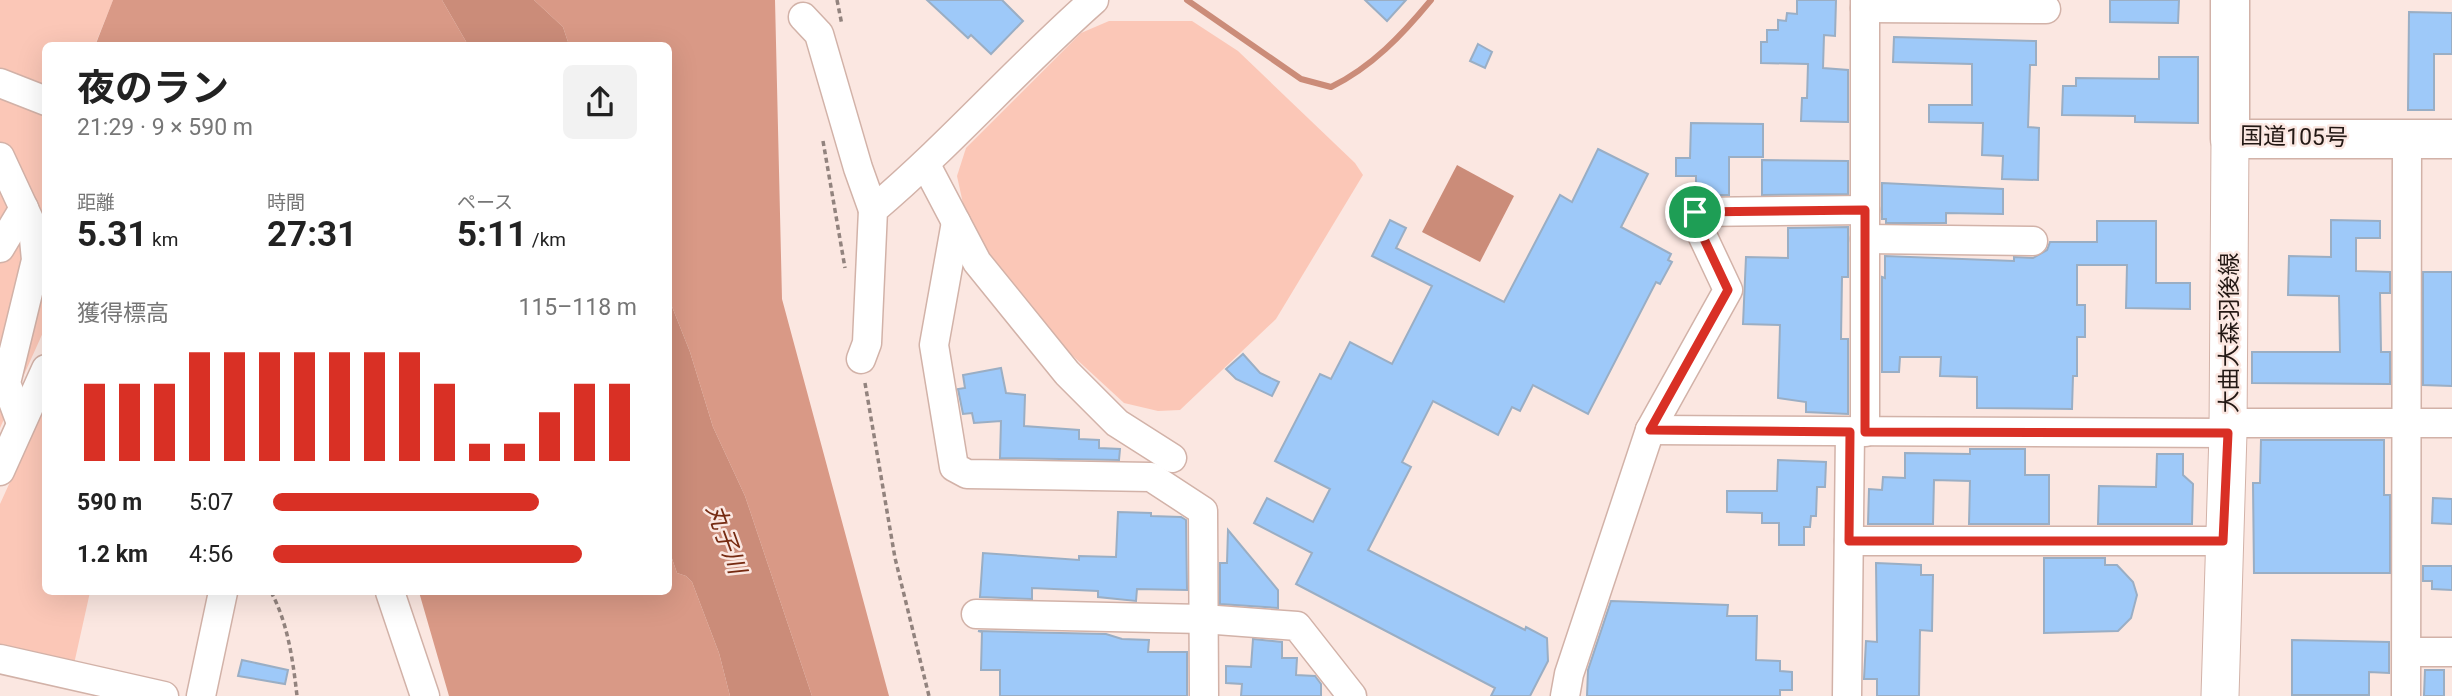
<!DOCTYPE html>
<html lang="ja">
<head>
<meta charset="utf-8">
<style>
	:root { --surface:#fff; --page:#f2f2f2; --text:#222; --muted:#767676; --accent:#d93025 }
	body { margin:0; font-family:Roboto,"Noto Sans JP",sans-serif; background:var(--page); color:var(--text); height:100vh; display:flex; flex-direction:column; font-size:26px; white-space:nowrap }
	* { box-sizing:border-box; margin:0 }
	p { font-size:23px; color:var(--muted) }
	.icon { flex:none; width:38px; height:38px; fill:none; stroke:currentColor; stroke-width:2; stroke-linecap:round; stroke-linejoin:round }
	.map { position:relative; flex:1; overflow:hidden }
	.details { position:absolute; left:42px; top:42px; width:630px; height:553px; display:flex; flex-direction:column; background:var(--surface); border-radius:10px; box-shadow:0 7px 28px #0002 }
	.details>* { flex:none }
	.pin { position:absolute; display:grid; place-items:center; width:60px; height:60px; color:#fff; margin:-30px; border:4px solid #fff; border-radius:50%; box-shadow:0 2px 7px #0007 }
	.round { display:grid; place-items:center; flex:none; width:74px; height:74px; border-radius:10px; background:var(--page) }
	.summary { display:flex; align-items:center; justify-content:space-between; height:119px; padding:0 35px }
	h1 { font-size:38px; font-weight:700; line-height:52px }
	.metrics { display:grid; grid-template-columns:repeat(3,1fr); gap:10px; height:119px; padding:7px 35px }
	.metrics div { display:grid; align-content:center }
	.metrics b { font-size:35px; font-weight:700 }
	.metrics small { font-size:19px; font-weight:400 }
	.metrics p { font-size:19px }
	.chart { height:196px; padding:14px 35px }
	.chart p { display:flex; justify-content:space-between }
	.chart svg { width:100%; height:126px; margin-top:7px; stroke:var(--accent); stroke-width:6 }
	ul { padding:0 35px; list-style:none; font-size:23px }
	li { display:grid; grid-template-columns:112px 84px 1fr; align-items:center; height:52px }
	li i { height:18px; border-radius:9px; background:var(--accent) }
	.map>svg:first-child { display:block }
	.green { fill:#fbc7b7 }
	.forest { fill:#d99986 }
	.water { fill:#cb8c79 }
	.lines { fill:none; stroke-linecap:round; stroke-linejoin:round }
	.stream { stroke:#cb8c79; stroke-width:6 }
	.building { fill:#9ec9f9; stroke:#9aaec4; stroke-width:2 }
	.minor-casing { stroke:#d2b2a8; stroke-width:31 }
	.major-casing { stroke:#d2b2a8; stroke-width:39 }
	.highway-casing { stroke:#d2b2a8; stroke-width:41 }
	.path { stroke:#92837e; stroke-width:3.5; stroke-dasharray:5 3.5; stroke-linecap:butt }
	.minor { stroke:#fff; stroke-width:28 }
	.major { stroke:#fff; stroke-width:37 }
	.highway { stroke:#fff; stroke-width:38 }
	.route-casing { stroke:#fff; stroke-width:14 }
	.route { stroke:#d93025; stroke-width:9 }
	.labels { text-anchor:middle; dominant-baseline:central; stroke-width:5; stroke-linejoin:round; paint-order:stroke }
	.street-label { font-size:23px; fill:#231814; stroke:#fbe7e1 }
	.water-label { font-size:24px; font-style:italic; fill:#752a11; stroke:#fbe7e1 }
</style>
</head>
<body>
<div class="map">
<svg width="2452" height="696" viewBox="0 0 2452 696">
	<rect width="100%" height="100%" fill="#fbe7e1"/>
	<g class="green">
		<path d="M 0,0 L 113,0 L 95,45 L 46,46 L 45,328 L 0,428 Z"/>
		<path d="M 1109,21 L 1192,21 L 1238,51 L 1355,163 L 1363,175 L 1276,319 L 1180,410 L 1158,411 L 1124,403 L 1061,345 L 997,271 L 967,222 L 957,176 L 966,148 L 1081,33 Z"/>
		<path d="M 45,405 L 46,592 L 90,592 L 74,664 L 0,647 L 0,504 Z"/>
	</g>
	<g class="forest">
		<path d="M 113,0 L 442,0 L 468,45 L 95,46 Z"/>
		<path d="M 534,0 L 775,0 L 782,299 L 889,696 L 812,696 L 745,496 L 713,427 L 690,352 L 669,299 L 668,46 L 569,45 L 563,27 Z"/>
		<path d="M 669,550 L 677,573 L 686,576 L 692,582 L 719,653 L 730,696 L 449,696 L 419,592 L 668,592 Z"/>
	</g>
	<g class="water">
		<path d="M 442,0 L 534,0 L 563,27 L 569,45 L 468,45 Z"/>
		<path d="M 1457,165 L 1514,196 L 1480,262 L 1422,232 Z"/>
		<path d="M 669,299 L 690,352 L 713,427 L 745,496 L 812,696 L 730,696 L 719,653 L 692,582 L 686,576 L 677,573 L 669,550 Z"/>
	</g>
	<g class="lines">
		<path class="stream" d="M 1187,0 L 1301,79 L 1331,87 C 1372,67 1402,35 1431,0"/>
	</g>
	<g class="building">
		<path d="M 927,0 L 1002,0 L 1023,21 L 991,54 L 971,35 L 968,38 Z"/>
		<path d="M 1365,0 L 1406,0 L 1387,21 Z"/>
		<path d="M 1797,0 L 1836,0 L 1835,36 L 1824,35 L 1823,68 L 1848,70 L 1848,122 L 1801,121 L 1802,98 L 1807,98 L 1808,64 L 1761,63 L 1761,42 L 1767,42 L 1767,30 L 1778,30 L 1778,20 L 1786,21 L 1787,13 L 1797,14 Z"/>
		<path d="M 2110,0 L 2179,0 L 2178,23 L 2110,22 Z"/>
		<path d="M 2409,12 L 2452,13 L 2452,54 L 2434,54 L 2434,110 L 2408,110 Z"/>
		<path d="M 1894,37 L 2036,41 L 2036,65 L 2030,65 L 2028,127 L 2039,128 L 2038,180 L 2002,179 L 2003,156 L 1982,155 L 1983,123 L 1929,122 L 1929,105 L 1972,105 L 1972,64 L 1893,62 Z"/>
		<path d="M 1478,44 L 1492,52 L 1485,68 L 1470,61 Z"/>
		<path d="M 2159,57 L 2198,57 L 2198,123 L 2135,122 L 2135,116 L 2062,115 L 2063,86 L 2076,86 L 2076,78 L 2159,79 Z"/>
		<path d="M 1691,123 L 1763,124 L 1763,157 L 1729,157 L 1729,195 L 1707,195 L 1707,187 L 1696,187 L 1696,176 L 1676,176 L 1676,158 L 1690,158 Z"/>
		<path d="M 1598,149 L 1648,174 L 1621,227 L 1671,254 L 1668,260 L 1672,262 L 1660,284 L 1656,282 L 1588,414 L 1533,385 L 1520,411 L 1512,407 L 1498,435 L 1433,401 L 1402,462 L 1411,467 L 1368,550 L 1525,630 L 1526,627 L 1547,638 L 1548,661 L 1530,696 L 1491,696 L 1495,688 L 1296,584 L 1312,553 L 1254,523 L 1267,498 L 1313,522 L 1330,489 L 1275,461 L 1320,374 L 1331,379 L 1350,342 L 1392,364 L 1432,286 L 1372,256 L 1390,220 L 1406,228 L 1396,248 L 1504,302 L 1560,195 L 1572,202 Z"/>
		<path d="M 1762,160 L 1848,161 L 1848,194 L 1762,195 Z"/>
		<path d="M 1882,183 L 2003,189 L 2003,214 L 1946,213 L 1946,223 L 1886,223 L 1886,219 L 1882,219 Z"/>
		<path d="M 2331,220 L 2380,221 L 2380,238 L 2356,238 L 2356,271 L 2390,272 L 2390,293 L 2380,293 L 2381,352 L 2390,352 L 2390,384 L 2252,383 L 2252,352 L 2340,352 L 2339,296 L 2288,295 L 2289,256 L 2331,257 Z"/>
		<path d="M 2097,221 L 2156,221 L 2156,283 L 2190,283 L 2190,309 L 2126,308 L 2127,265 L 2077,265 L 2077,305 L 2085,305 L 2085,337 L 2077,337 L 2077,376 L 2073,376 L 2072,409 L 1977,408 L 1977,377 L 1940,376 L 1941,357 L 1900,357 L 1899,372 L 1882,372 L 1882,277 L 1885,278 L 1885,256 L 2014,261 L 2014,257 L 2033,258 L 2047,250 L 2050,242 L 2097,242 Z"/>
		<path d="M 1848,227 L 1848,277 L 1842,277 L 1841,339 L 1848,339 L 1848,414 L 1806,412 L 1806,402 L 1778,398 L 1780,325 L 1743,324 L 1746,257 L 1788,258 L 1788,228 Z"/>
		<path d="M 2423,272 L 2452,272 L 2452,386 L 2423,385 Z"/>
		<path d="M 1243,354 L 1260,373 L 1279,382 L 1272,396 L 1236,379 L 1226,369 Z"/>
		<path d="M 1001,368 L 1006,393 L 1025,395 L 1024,426 L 1079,430 L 1079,439 L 1099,440 L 1099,448 L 1120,449 L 1119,460 L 1000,458 L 1001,421 L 974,423 L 972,413 L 963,414 L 958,389 L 965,388 L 963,375 Z"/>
		<path d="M 2261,440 L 2384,440 L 2384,495 L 2390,495 L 2390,573 L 2254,573 L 2253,483 L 2260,483 Z"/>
		<path d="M 1970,449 L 2025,449 L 2025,475 L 2049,475 L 2049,524 L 1969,524 L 1970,481 L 1934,480 L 1933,524 L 1868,524 L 1869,489 L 1882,490 L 1883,477 L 1905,478 L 1905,453 L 1970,454 Z"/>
		<path d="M 2157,454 L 2183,454 L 2183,475 L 2193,484 L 2192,524 L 2098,524 L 2099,486 L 2156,487 Z"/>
		<path d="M 1778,460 L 1826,462 L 1825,487 L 1817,487 L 1816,516 L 1811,516 L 1810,527 L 1804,527 L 1804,545 L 1779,545 L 1779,523 L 1762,523 L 1762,513 L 1727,512 L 1727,491 L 1777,491 Z"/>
		<path d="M 2433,498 L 2452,499 L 2452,524 L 2432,523 Z"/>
		<path d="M 1118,512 L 1151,513 L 1151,516 L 1181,517 L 1186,520 L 1187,590 L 1137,589 L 1136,601 L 1098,597 L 1098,591 L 1032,588 L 1032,599 L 980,597 L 983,553 L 1079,560 L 1079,556 L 1116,557 Z"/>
		<path d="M 1228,530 L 1278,590 L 1278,608 L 1220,604 L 1220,563 L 1227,563 Z"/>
		<path d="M 2044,558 L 2105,558 L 2105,565 L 2117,565 L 2133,582 L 2137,595 L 2131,618 L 2118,631 L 2044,633 Z"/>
		<path d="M 1876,563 L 1921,565 L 1921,575 L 1933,575 L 1932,631 L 1920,630 L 1919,696 L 1877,696 L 1877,679 L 1864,679 L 1866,641 L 1877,642 Z"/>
		<path d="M 2423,566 L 2452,566 L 2452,590 L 2432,589 L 2432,581 L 2423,581 Z"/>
		<path d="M 1611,601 L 1728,605 L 1727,616 L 1757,616 L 1756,660 L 1780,661 L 1780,671 L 1792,672 L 1792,690 L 1780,690 L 1780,696 L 1587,696 L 1588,670 Z"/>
		<path d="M 978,631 L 1106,634 L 1122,639 L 1149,640 L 1148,652 L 1187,652 L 1187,696 L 1000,696 L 1000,670 L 981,670 L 982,632 Z"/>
		<path d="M 1253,639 L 1282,642 L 1282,658 L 1297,658 L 1296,675 L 1315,676 L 1321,684 L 1321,696 L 1241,696 L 1242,684 L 1226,683 L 1226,666 L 1251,667 Z"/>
		<path d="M 2292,640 L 2389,642 L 2389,673 L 2369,672 L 2369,695 L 2292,695 Z"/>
		<path d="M 242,660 L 288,670 L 285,684 L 238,676 Z"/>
		<path d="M 2425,670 L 2444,670 L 2444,696 L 2424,696 Z"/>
	</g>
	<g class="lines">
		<g class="minor-casing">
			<g id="minor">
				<path d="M 1865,8 L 2046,9"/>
				<path d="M 803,17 L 819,34 L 858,168 L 873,210"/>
				<path d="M 0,83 L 46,101"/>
				<path d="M 0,157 L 33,228 L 36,260 L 6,383 L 21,423"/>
				<path d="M 926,165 L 977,262 L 1067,373 L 1117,423 L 1172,458"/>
				<path d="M 956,222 L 934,345 L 954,467 L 967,474 L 1151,477 L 1203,511 L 1204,696"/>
				<path d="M 1865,239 L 2033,241"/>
				<path d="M 0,248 L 24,208"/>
				<path d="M 861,359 L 867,343 L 873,210 C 951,144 1018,67 1094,0"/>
				<path d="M 2228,423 L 2452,423"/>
				<path d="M 1650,430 L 2228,433"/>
				<path d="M 1865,432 L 1865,0"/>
				<path d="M 0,471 L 46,369"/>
				<path d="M 1849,541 L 2223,541"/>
				<path d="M 390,592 L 425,696"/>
				<path d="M 976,614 L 1203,619 L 1297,626 L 1352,696"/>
				<path d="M 2407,652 L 2452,652"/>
				<path d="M 0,659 L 164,696"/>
				<path d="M 201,696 L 223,592"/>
				<path d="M 1565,696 L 1569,674 L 1650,430 L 1728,290 L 1696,222 L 1695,212 L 1865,210"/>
				<path d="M 1847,696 L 1850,432"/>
				<path d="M 2406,696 L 2407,138"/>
			</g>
		</g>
		<g class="major-casing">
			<path id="major" d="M 2220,696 L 2228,433 L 2230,139"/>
		</g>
		<g class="highway-casing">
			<path id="highway" d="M 2230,0 L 2230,139 L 2452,139"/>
		</g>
		<g class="path">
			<path d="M 837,0 L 842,25"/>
			<path d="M 823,141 L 845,268"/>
			<path d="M 865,383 L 895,558 L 929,696"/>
			<path d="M 271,592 C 288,623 293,661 297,696"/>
		</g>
		<use href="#minor" class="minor"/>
		<use href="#major" class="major"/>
		<use href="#highway" class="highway"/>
	</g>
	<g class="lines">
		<g class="route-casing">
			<path id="route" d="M 1865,210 L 1865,432 L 2228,433 L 2223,541 L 1849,541 L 1850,432 L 1650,430 L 1728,290 L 1696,222 L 1695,212 Z"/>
		</g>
		<use href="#route" class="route"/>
	</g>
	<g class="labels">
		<g class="street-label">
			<text transform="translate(2294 137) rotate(1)">国道105号</text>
			<text transform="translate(2229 333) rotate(-90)">大曲大森羽後線</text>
		</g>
		<g class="water-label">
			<text transform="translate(726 539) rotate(70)">丸子川</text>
		</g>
	</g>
</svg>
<div class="pin" style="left:1695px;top:212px;background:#1e9e55"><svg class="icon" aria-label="arrive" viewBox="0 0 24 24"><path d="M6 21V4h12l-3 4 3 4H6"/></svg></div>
<section class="details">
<div class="summary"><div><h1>夜のラン</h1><p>21:29 · 9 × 590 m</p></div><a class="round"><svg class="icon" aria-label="share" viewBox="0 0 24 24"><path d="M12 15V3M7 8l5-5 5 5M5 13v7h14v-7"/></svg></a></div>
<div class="metrics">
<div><p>距離</p><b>5.31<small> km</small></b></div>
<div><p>時間</p><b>27:31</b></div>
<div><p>ペース</p><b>5:11<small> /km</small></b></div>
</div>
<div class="chart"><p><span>獲得標高</span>115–118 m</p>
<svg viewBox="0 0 160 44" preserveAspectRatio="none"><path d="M5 44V17M15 44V17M25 44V17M35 44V6M45 44V6M55 44V6M65 44V6M75 44V6M85 44V6M95 44V6M105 44V17M115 44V38M125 44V38M135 44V27M145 44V17M155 44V17"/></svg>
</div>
<ul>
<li><b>590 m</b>5:07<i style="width:73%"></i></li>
<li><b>1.2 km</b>4:56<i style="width:85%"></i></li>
</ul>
</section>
</div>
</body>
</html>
